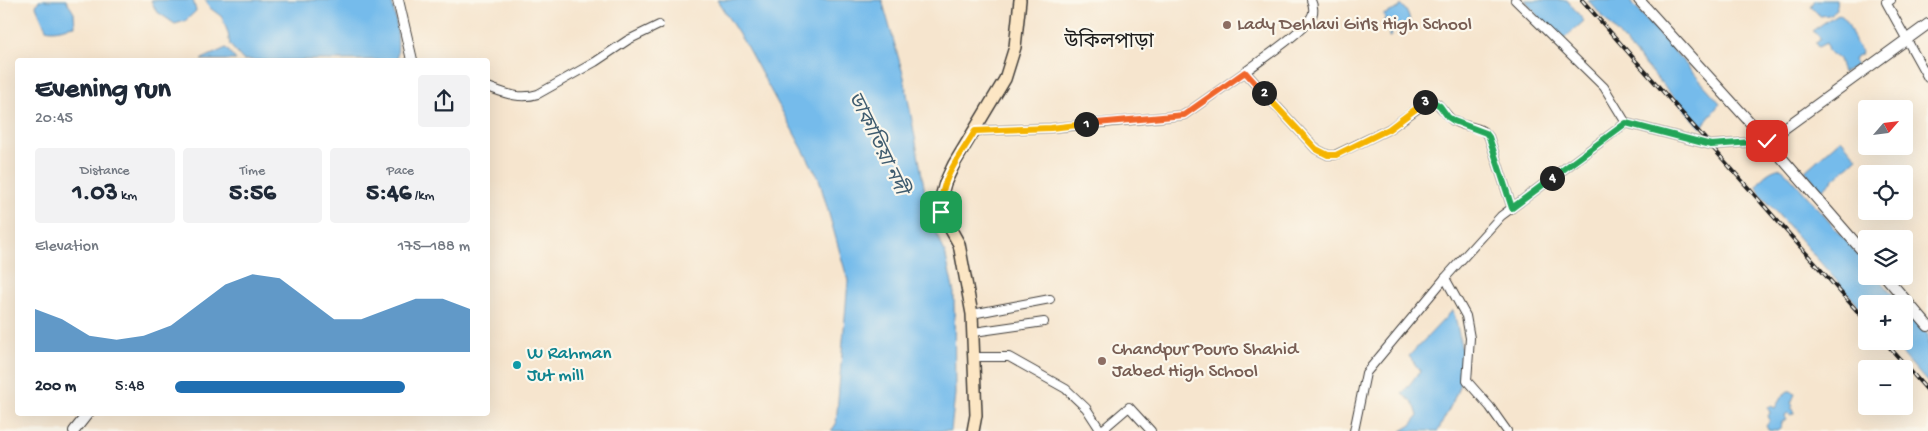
<!DOCTYPE html>
<html lang="en">
<head>
<meta charset="utf-8">
<style>
	:root { --surface:#fff; --page:#f2f2f3; --text:#1f2937; --muted:#747a83; --accent:#1f6fb2 }
	body { margin:0; font-family:"Gochi Hand","Noto Sans Bengali",sans-serif; background:var(--page); color:var(--text); height:100vh; display:flex; flex-direction:column; font-size:19px; white-space:nowrap }
	* { box-sizing:border-box; margin:0 }
	p { font-size:16px; color:var(--muted) }
	.icon { flex:none; width:28px; height:28px; fill:none; stroke:currentColor; stroke-width:2; stroke-linecap:round; stroke-linejoin:round }
	.map { position:relative; flex:1; overflow:hidden }
	.sheet { position:absolute; left:15px; top:58px; width:475px; height:358px; display:flex; flex-direction:column; background:var(--surface); border-radius:5px; box-shadow:0 5px 20px #0002 }
	.sheet>* { flex:none }
	.needle { width:32px; rotate:62deg }
	.fabs { position:absolute; left:1858px; top:100px; display:grid; gap:10px }
	.fabs a { display:grid; place-items:center; width:55px; height:55px; border-radius:5px; background:var(--surface); box-shadow:0 5px 20px #0002; font-size:25px }
	.pin { position:absolute; display:grid; place-items:center; width:42px; height:42px; color:#fff; margin:-21px; border-radius:10px; box-shadow:0 2px 8px #0006 }
	.km { position:absolute; width:25px; height:25px; margin:-12px; border-radius:50%; background:#222; color:#fff; font-size:14px; line-height:25px; text-align:center }
	.round { display:grid; place-items:center; flex:none; width:52px; height:52px; border-radius:5px; background:var(--page) }
	.headline { display:flex; align-items:center; justify-content:space-between; height:85px; padding:0 20px }
	h1 { font-size:28px; font-weight:800; line-height:38px }
	.figures { display:grid; grid-template-columns:repeat(3,1fr); gap:8px; height:85px; padding:5px 20px }
	.figures div { display:grid; align-content:center; border-radius:5px; background:var(--page); text-align:center }
	.figures b { font-size:25px; font-weight:800 }
	.figures small { font-size:14px; font-weight:400 }
	.figures p { font-size:14px }
	.chart { height:140px; padding:10px 20px }
	.chart p { display:flex; justify-content:space-between }
	.chart svg { width:100%; height:90px; margin-top:5px; fill:var(--accent); opacity:.7 }
	ul { padding:0 20px; list-style:none; font-size:16px }
	li { display:grid; grid-template-columns:80px 60px 1fr; align-items:center; height:38px }
	li i { height:12px; border-radius:6px; background:var(--accent) }
	.map>svg:first-child { display:block }
	.water { fill:#74bbeb; stroke:#486c84 }
	.lines { fill:none; stroke-linecap:round; stroke-linejoin:round }
	.minor-casing { stroke:#3d3a37; stroke-width:10 }
	.tertiary-casing { stroke:#3d3a37; stroke-width:12 }
	.secondary-casing { stroke:#3d3a37; stroke-width:14 }
	.minor { stroke:#fff; stroke-width:8 }
	.tertiary { stroke:#fff; stroke-width:10 }
	.secondary { stroke:#fce6c4; stroke-width:11 }
	.rail-casing { stroke:#1c1c1c; stroke-width:4 }
	.rail { stroke:#fbf7ec; stroke-width:2; stroke-dasharray:5.5; stroke-linecap:butt }
	.split-1-casing { stroke:#fff; stroke-width:10 }
	.split-2-casing { stroke:#fff; stroke-width:10 }
	.split-3-casing { stroke:#fff; stroke-width:10 }
	.split-4-casing { stroke:#fff; stroke-width:10 }
	.split-5-casing { stroke:#fff; stroke-width:10 }
	.split-1 { stroke:#f5b400; stroke-width:6 }
	.split-2 { stroke:#f0652b; stroke-width:6 }
	.split-3 { stroke:#f5b400; stroke-width:6 }
	.split-4 { stroke:#22a559; stroke-width:6 }
	.split-5 { stroke:#22a559; stroke-width:6 }
	.education-dot { fill:#8d6e63; stroke:#fbf7ec; stroke-width:2 }
	.culture-dot { fill:#0f9aa8; stroke:#fbf7ec; stroke-width:2 }
	.labels { text-anchor:middle; dominant-baseline:central; stroke-width:4.5; stroke-linejoin:round; paint-order:stroke }
	.education-label { font-size:19px; fill:#785e54; stroke:#fbf7ec; text-anchor:start }
	.culture-label { font-size:19px; fill:#0d838f; stroke:#fbf7ec; text-anchor:start }
	.neighbourhood-label { font-size:20px; fill:#1c1c1c; stroke:#fbf7ec }
	.water-label { font-size:20px; font-style:italic; fill:#3f5c6f; stroke:#fbf7ec }
</style>
</head>
<body>
<div class="map">
<svg width="1928" height="431" viewBox="0 0 1928 431">
	<rect width="100%" height="100%" fill="#fbf7ec"/>
	<filter id="ink" filterUnits="userSpaceOnUse"><feTurbulence type="fractalNoise" baseFrequency=".02" numOctaves="2"/><feDisplacementMap in="SourceGraphic" scale="10" xChannelSelector="R" yChannelSelector="G"/><feConvolveMatrix kernelMatrix="1 2 1 2 8 2 1 2 1" color-interpolation-filters="sRGB"/></filter>
	<filter id="wash" filterUnits="userSpaceOnUse"><feTurbulence type="fractalNoise" baseFrequency=".0096" numOctaves="4" result="noise"/><feDisplacementMap in="SourceGraphic" scale="20" xChannelSelector="R" yChannelSelector="G"/><feGaussianBlur stdDeviation="1.12" result="paint"/><feColorMatrix in="noise" values="0 0 0 0 0 0 0 0 0 0 0 0 0 0 0 0 0 1.4 0 .05"/><feComposite in="paint" operator="in"/></filter>
	<g filter="url(#wash)">
		<rect width="100%" height="100%" fill="#f6e5ce"/>
		<g class="water">
			<path d="M 39,0 L 66,0 L 74,13 L 75,26 C 65,27 55,32 46,29 L 36,6 Z"/>
			<path d="M 151,0 L 193,0 L 196,11 L 185,21 L 175,24 L 156,11 Z"/>
			<path d="M 205,0 L 391,0 C 397,18 399,41 397,60 L 243,60 L 230,45 L 228,33 L 222,17 L 210,8 Z"/>
			<path d="M 717,0 L 882,0 L 904,77 L 930,219 L 945,252 L 954,293 L 955,394 L 951,431 L 831,431 L 836,424 L 848,281 L 819,179 L 747,47 Z"/>
			<path d="M 1525,0 L 1567,0 L 1584,21 L 1559,43 Z"/>
			<path d="M 1588,0 L 1629,0 L 1720,103 L 1701,128 Z"/>
			<path d="M 1815,0 L 1836,0 L 1837,9 L 1829,15 L 1820,16 L 1811,7 Z"/>
			<path d="M 1401,5 C 1409,12 1409,18 1411,27 L 1401,37 L 1397,31 L 1394,31 L 1391,33 L 1392,36 L 1389,37 L 1389,30 L 1383,23 L 1385,18 L 1383,15 L 1399,8 Z"/>
			<path d="M 1839,14 C 1852,21 1851,42 1862,51 L 1861,55 L 1856,56 L 1854,60 L 1857,65 L 1843,73 L 1839,59 L 1828,51 L 1826,43 L 1818,47 L 1815,43 L 1820,39 L 1819,36 L 1812,31 L 1834,16 Z"/>
			<path d="M 226,48 L 236,60 L 201,60 L 202,59 Z"/>
			<path d="M 1841,139 L 1857,158 L 1822,190 L 1805,171 Z"/>
			<path d="M 1781,168 L 1787,173 L 1866,264 L 1866,276 L 1877,276 L 1901,304 L 1866,304 L 1866,314 L 1760,194 L 1757,186 C 1762,176 1771,170 1781,168 Z"/>
			<path d="M 1904,307 L 1928,335 L 1928,383 L 1891,341 L 1904,341 Z"/>
			<path d="M 1453,310 C 1460,336 1467,366 1457,392 C 1452,405 1444,418 1438,431 L 1401,431 L 1411,425 L 1418,416 C 1414,402 1414,403 1402,394 L 1420,371 L 1409,356 Z"/>
			<path d="M 1788,391 L 1791,391 L 1795,394 L 1791,403 L 1793,406 L 1791,408 L 1794,410 L 1794,413 L 1791,415 L 1788,413 L 1785,415 L 1786,419 L 1782,422 L 1781,428 L 1777,431 L 1768,430 L 1766,425 L 1770,420 L 1768,416 L 1770,413 L 1768,408 L 1771,406 L 1775,408 L 1782,396 Z"/>
		</g>
	</g>
	<g filter="url(#ink)">
		<g class="lines">
			<g class="minor-casing">
				<g id="minor">
					<path d="M 1515,0 L 1604,87 L 1626,123"/>
					<path d="M 1891,0 L 1886,2 L 1928,78"/>
					<path d="M 1245,72 C 1262,59 1300,34 1310,19 C 1315,13 1314,7 1311,0"/>
					<path d="M 488,87 C 504,93 520,100 538,94 L 595,62 L 628,40 L 659,25"/>
					<path d="M 975,131 L 1051,128 L 1184,115 L 1245,72 L 1316,149 L 1328,155 L 1335,155 L 1389,129 L 1427,102 C 1440,98 1444,116 1454,121 C 1465,128 1481,125 1489,137 L 1512,208"/>
					<path d="M 1445,278 L 1466,316 L 1470,338 L 1467,381 L 1490,407 L 1507,431"/>
					<path d="M 972,314 L 1050,299"/>
					<path d="M 974,332 L 1044,322"/>
					<path d="M 974,357 L 1009,357 L 1066,389 L 1086,408 L 1101,431 L 1129,407 L 1151,431"/>
					<path d="M 1354,431 L 1366,373 L 1445,278 L 1501,216 L 1626,123 L 1711,145 L 1767,141"/>
				</g>
			</g>
			<g class="tertiary-casing">
				<g id="tertiary">
					<path d="M 398,0 L 412,60"/>
					<path d="M 1639,0 L 1767,141 L 1866,255"/>
					<path d="M 1767,141 L 1928,24"/>
					<path d="M 1885,276 L 1928,326"/>
					<path d="M 74,431 L 89,412"/>
				</g>
			</g>
			<g class="secondary-casing">
				<path id="secondary" d="M 973,431 L 976,415 L 972,314 L 959,244 L 941,212 L 940,201 L 945,183 L 954,164 L 1005,79 L 1015,47 L 1020,0"/>
			</g>
			<use href="#minor" class="minor"/>
			<use href="#tertiary" class="tertiary"/>
			<use href="#secondary" class="secondary"/>
			<g class="rail-casing">
				<g id="rail">
					<path d="M 1582,0 L 1866,321"/>
					<path d="M 1884,341 L 1928,391"/>
				</g>
			</g>
			<use href="#rail" class="rail"/>
		</g>
	</g>
	<g class="lines" filter="url(#ink)">
		<g class="split-1-casing">
			<path id="split-1" d="M 941,212 C 939,180 959,158 975,131 L 1051,128 L 1086,124"/>
		</g>
		<g class="split-2-casing">
			<path id="split-2" d="M 1086,124 L 1184,115 L 1245,72 L 1264,93"/>
		</g>
		<g class="split-3-casing">
			<path id="split-3" d="M 1264,93 L 1316,149 L 1328,155 L 1336,155 L 1389,129 L 1425,102"/>
		</g>
		<g class="split-4-casing">
			<path id="split-4" d="M 1425,102 L 1431,100 L 1440,106 L 1448,117 L 1454,121 L 1486,133 L 1489,137 L 1512,208 L 1552,178"/>
		</g>
		<g class="split-5-casing">
			<path id="split-5" d="M 1552,178 L 1626,123 L 1711,145 L 1767,141"/>
		</g>
		<use href="#split-1" class="split-1"/>
		<use href="#split-2" class="split-2"/>
		<use href="#split-3" class="split-3"/>
		<use href="#split-4" class="split-4"/>
		<use href="#split-5" class="split-5"/>
	</g>
	<g class="education-dot">
		<circle cx="1227" cy="25" r="5"/>
		<circle cx="1102" cy="361" r="5"/>
	</g>
	<circle class="culture-dot" cx="517" cy="365" r="5"/>
	<g class="labels">
		<g class="education-label">
			<text x="1237" y="25">Lady Dehlavi Girls High School</text>
			<text x="1112" y="350">Chandpur Pouro Shahid<tspan x="1112" dy="22">Jabed High School</tspan></text>
		</g>
		<g class="culture-label">
			<text x="527" y="354">W Rahman<tspan x="527" dy="22">Jut mill</tspan></text>
		</g>
		<g class="neighbourhood-label">
			<text x="1109" y="43">উকিলপাড়া</text>
		</g>
		<g class="water-label">
			<text transform="translate(876 144) rotate(64)">ডাকাতিয়া নদী</text>
		</g>
	</g>
</svg>
<div class="fabs">
<a><svg class="needle" viewBox="-14 -14 28 28"><path d="M0-13l5 13h-10z" fill="#e53935"/><path d="M0 13l5-13h-10z" fill="#747a83"/></svg></a>
<a><svg class="icon" aria-label="locate" viewBox="0 0 24 24"><circle cx="12" cy="12" r="6"/><path d="M12 2v4M12 18v4M2 12h4M18 12h4"/></svg></a>
<a><svg class="icon" aria-label="layers" viewBox="0 0 24 24"><path d="M12 4l9 5-9 5-9-5zM3 14l9 5 9-5"/></svg></a>
<a>+</a>
<a>−</a>
</div>
<div class="pin" style="left:941px;top:212px;background:#1e9e55"><svg class="icon" aria-label="arrive" viewBox="0 0 24 24"><path d="M6 21V4h12l-3 4 3 4H6"/></svg></div>
<div class="pin" style="left:1767px;top:141px;background:#d93025"><svg class="icon" aria-label="check" viewBox="0 0 24 24"><path d="M5 12l5 5 9-10"/></svg></div>
<b class="km" style="left:1086px;top:124px">1</b>
<b class="km" style="left:1264px;top:93px">2</b>
<b class="km" style="left:1425px;top:102px">3</b>
<b class="km" style="left:1552px;top:178px">4</b>
<section class="sheet">
<div class="headline"><div><h1>Evening run</h1><p>20:45</p></div><a class="round"><svg class="icon" aria-label="share" viewBox="0 0 24 24"><path d="M12 15V3M7 8l5-5 5 5M5 13v7h14v-7"/></svg></a></div>
<div class="figures">
<div><p>Distance</p><b>1.03<small> km</small></b></div>
<div><p>Time</p><b>5:56</b></div>
<div><p>Pace</p><b>5:46<small> /km</small></b></div>
</div>
<div class="chart"><p><span>Elevation</span>175–188 m</p>
<svg viewBox="0 0 160 44" preserveAspectRatio="none"><path d="M0 44V23L10 28L20 36L30 38L40 36L50 31L60 21L70 11L80 6L90 8L100 18L110 28L120 28L130 23L140 18L150 18L160 23V44z"/></svg>
</div>
<ul>
<li><b>200 m</b>5:48<i style="width:78%"></i></li>
</ul>
</section>
</div>
</body>
</html>
